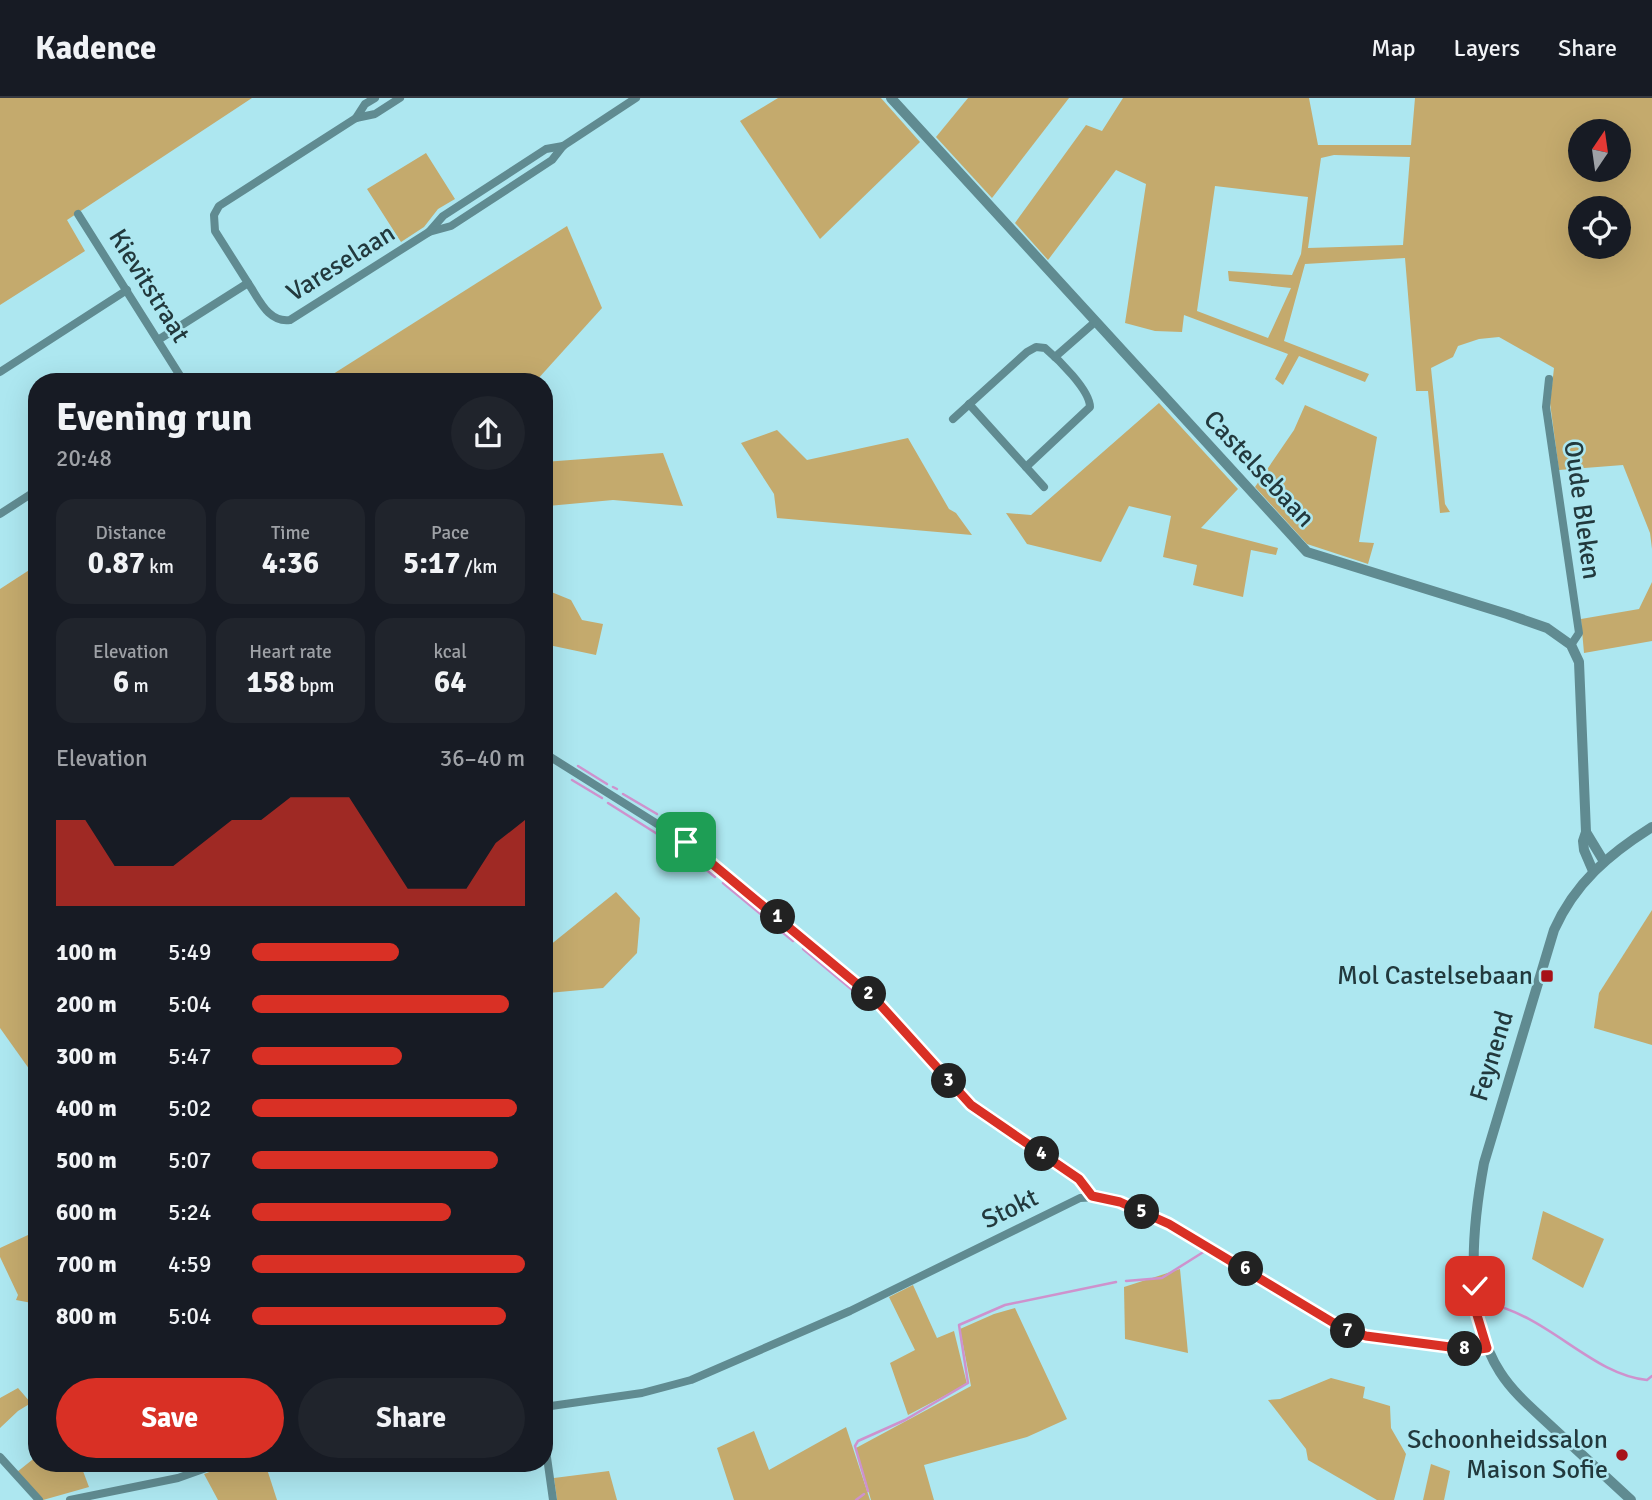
<!DOCTYPE html>
<html lang="en">
<head>
<meta charset="utf-8">
<style>
	:root { --surface:#171b24; --page:#20242c; --text:#f1f3f6; --muted:#9ea1a6; --line:#363941; --accent:#d93025 }
	body { margin:0; font-family:Signika,sans-serif; background:var(--page); color:var(--text); height:100vh; display:flex; flex-direction:column; font-size:26px; white-space:nowrap }
	* { box-sizing:border-box; margin:0 }
	p { font-size:23px; color:var(--muted) }
	.icon { flex:none; width:38px; height:38px; fill:none; stroke:currentColor; stroke-width:2; stroke-linecap:round; stroke-linejoin:round }
	.map { position:relative; flex:1; overflow:hidden }
	.panel { position:absolute; left:28px; top:275px; width:525px; height:1099px; display:flex; flex-direction:column; background:var(--surface); border-radius:28px; box-shadow:0 7px 28px #0002 }
	.panel>* { flex:none }
	.needle { width:46px; rotate:13deg }
	.buttons { position:absolute; left:1568px; top:21px; display:grid; gap:14px }
	.buttons a { display:grid; place-items:center; width:63px; height:63px; border-radius:50%; background:var(--surface); box-shadow:0 7px 28px #0002; font-size:35px }
	.pin { position:absolute; display:grid; place-items:center; width:60px; height:60px; color:#fff; margin:-30px; border-radius:14px; box-shadow:0 4px 10px #0006 }
	.km { position:absolute; width:35px; height:35px; margin:-18px; border-radius:50%; background:#222; color:#fff; font-size:19px; line-height:35px; text-align:center }
	.round { display:grid; place-items:center; flex:none; width:74px; height:74px; border-radius:37px; background:var(--page) }
	.head { display:flex; align-items:center; justify-content:space-between; height:119px; padding:0 28px }
	h1 { font-size:38px; font-weight:700; line-height:52px }
	.figures { display:grid; grid-template-columns:repeat(3,1fr); gap:10px; height:119px; padding:7px 28px }
	.figures div { display:grid; align-content:center; border-radius:18px; background:var(--page); text-align:center }
	.figures b { font-size:30px; font-weight:700 }
	.figures small { font-size:19px; font-weight:400 }
	.figures p { font-size:19px }
	.chart { height:196px; padding:14px 28px }
	.chart p { display:flex; justify-content:space-between }
	.chart svg { width:100%; height:126px; margin-top:7px; fill:var(--accent); opacity:.7 }
	.button { display:flex; gap:14px; margin-top:auto; padding:14px 28px }
	.button a { flex:1; height:80px; border-radius:42px; background:var(--accent); color:#fff; font-size:28px; font-weight:700; line-height:80px; text-align:center }
	.button a+a { background:var(--page); color:var(--text) }
	ul { padding:0 28px; list-style:none; font-size:23px }
	li { display:grid; grid-template-columns:112px 84px 1fr; align-items:center; height:52px }
	li i { height:18px; border-radius:9px; background:var(--accent) }
	header { display:flex; align-items:center; gap:42px; box-sizing:border-box; height:98px; padding:0 35px; background:var(--surface); border-bottom:2px solid var(--line) }
	header strong { font-size:33px }
	nav { display:flex; gap:38px; margin-inline-start:auto; font-size:24px }
	.map>svg:first-child { display:block }
	.green { fill:#c4aa6d; fill-rule:evenodd }
	.lines { fill:none; stroke-linecap:round; stroke-linejoin:round }
	.stream { stroke:#ce92cd; stroke-width:2.5 }
	.minor { stroke:#608b91; stroke-width:8 }
	.tertiary { stroke:#608b91; stroke-width:10 }
	.route-casing { stroke:#fff; stroke-width:14 }
	.route { stroke:#d93025; stroke-width:9 }
	.poi-dot { fill:#a71218; stroke:#ade7f0; stroke-width:2.5 }
	.labels { text-anchor:middle; dominant-baseline:central; stroke-width:5; stroke-linejoin:round; paint-order:stroke }
	.street-label { font-size:26px; fill:#22393d; stroke:#ade7f0 }
	.poi-label { font-size:26px; fill:#22393d; stroke:#ade7f0; text-anchor:end }
</style>
</head>
<body>
<header>
<strong>Kadence</strong>
<nav><a>Map</a><a>Layers</a><a>Share</a></nav>
</header>
<div class="map">
<svg width="1652" height="1402" viewBox="0 0 1652 1402">
	<rect width="100%" height="100%" fill="#ade7f0"/>
	<g class="green">
		<path d="M 0,0 L 252,0 L 67,122 L 85,153 L 0,207 Z"/>
		<path d="M 778,0 L 881,0 L 920,44 L 820,141 L 740,23 Z"/>
		<path d="M 968,0 L 1069,0 L 992,100 L 936,39 Z"/>
		<path d="M 1123,0 L 1309,0 L 1318,47 L 1411,47 L 1415,0 L 1652,0 L 1652,451 L 1650,435 L 1623,367 L 1559,372 L 1550,305 L 1554,270 L 1499,239 L 1479,241 L 1458,248 L 1453,259 L 1431,270 L 1445,406 L 1450,414 L 1440,415 L 1428,293 L 1416,293 L 1405,160 L 1305,166 L 1284,243 L 1369,276 L 1365,284 L 1299,258 L 1283,287 L 1275,281 L 1288,256 L 1184,217 L 1182,234 L 1155,233 L 1125,225 L 1146,86 L 1116,72 L 1048,162 L 1015,125 L 1086,27 L 1102,33 ZM 1580,33 L 1619,33 L 1619,72 L 1580,72 ZM 1334,57 L 1410,59 L 1403,147 L 1308,150 L 1321,60 ZM 1215,88 L 1308,99 L 1301,156 L 1292,177 L 1228,173 L 1229,183 L 1291,190 L 1268,240 L 1197,213 ZM 1580,110 L 1619,110 L 1619,149 L 1580,149 Z"/>
		<path d="M 426,55 L 455,101 L 438,111 L 424,129 L 401,144 L 367,91 Z"/>
		<path d="M 567,128 L 602,210 L 536,283 L 322,283 Z"/>
		<path d="M 1159,305 L 1238,391 L 1201,430 L 1278,450 L 1276,457 L 1251,452 L 1243,499 L 1193,487 L 1197,467 L 1163,459 L 1171,418 L 1129,408 L 1101,464 L 1027,446 L 1006,415 L 1031,417 Z"/>
		<path d="M 1305,307 L 1377,339 L 1359,444 L 1374,445 L 1368,466 L 1307,446 L 1255,389 L 1294,332 Z"/>
		<path d="M 777,332 L 807,362 L 908,340 L 949,411 L 956,415 L 972,437 L 777,420 L 774,396 L 741,345 Z"/>
		<path d="M 663,355 L 683,408 L 613,402 L 548,408 L 544,364 Z"/>
		<path d="M 37,467 L 37,982 L 0,930 L 0,491 Z"/>
		<path d="M 1652,484 L 1652,543 L 1584,555 L 1581,521 L 1639,511 Z"/>
		<path d="M 544,491 L 571,502 L 582,522 L 603,526 L 596,557 L 544,546 Z"/>
		<path d="M 616,794 L 640,820 L 637,855 L 603,890 L 548,895 L 544,891 L 544,852 Z"/>
		<path d="M 1652,812 L 1652,947 L 1594,930 L 1599,895 Z"/>
		<path d="M 1543,1113 L 1604,1141 L 1583,1190 L 1532,1161 Z"/>
		<path d="M 28,1137 L 37,1139 L 37,1206 L 16,1202 L 18,1197 L 0,1159 L 0,1150 Z"/>
		<path d="M 1180,1171 L 1188,1255 L 1125,1241 L 1124,1189 Z"/>
		<path d="M 913,1187 L 937,1240 L 954,1233 L 967,1286 L 908,1317 L 890,1265 L 915,1252 L 889,1199 Z"/>
		<path d="M 1015,1210 L 1067,1321 L 1027,1339 L 924,1367 L 934,1402 L 871,1402 L 856,1350 L 971,1288 L 960,1231 L 994,1216 Z"/>
		<path d="M 1331,1280 L 1365,1289 L 1363,1300 L 1390,1308 L 1391,1330 L 1406,1356 L 1394,1402 L 1377,1402 L 1308,1362 L 1306,1351 L 1268,1302 L 1280,1301 Z"/>
		<path d="M 18,1290 L 31,1305 L 18,1313 L 0,1330 L 0,1300 Z"/>
		<path d="M 846,1329 L 870,1402 L 734,1402 L 717,1350 L 754,1333 L 769,1372 Z"/>
		<path d="M 37,1358 L 37,1365 L 80,1365 L 89,1389 L 43,1402 L 17,1374 Z"/>
		<path d="M 234,1365 L 265,1365 L 277,1402 L 218,1402 L 204,1376 Z"/>
		<path d="M 1431,1366 L 1450,1373 L 1444,1402 L 1423,1402 Z"/>
		<path d="M 609,1373 L 617,1402 L 557,1402 L 554,1380 Z"/>
	</g>
	<g class="lines">
		<g class="stream">
			<path d="M 578,668 L 607,686"/>
			<path d="M 572,682 L 602,700"/>
			<path d="M 613,689 L 617,691"/>
			<path d="M 623,696 L 657,716"/>
			<path d="M 608,705 L 678,749"/>
			<path d="M 664,720 L 674,727"/>
			<path d="M 680,730 L 683,732"/>
			<path d="M 687,736 L 693,740"/>
			<path d="M 684,753 L 715,779"/>
			<path d="M 723,785 L 793,843"/>
			<path d="M 803,851 L 868,905"/>
			<path d="M 1126,1183 L 1162,1180 L 1205,1153"/>
			<path d="M 1486,1205 C 1548,1217 1592,1277 1647,1282 L 1652,1278"/>
			<path d="M 868,1393 L 855,1348 L 858,1343 L 905,1322 L 968,1285 L 959,1227 L 1005,1207 L 1116,1184"/>
			<path d="M 856,1402 L 864,1396"/>
		</g>
		<g class="minor">
			<path d="M 356,20 L 365,6 L 375,0"/>
			<path d="M 78,116 L 184,284"/>
			<path d="M 429,134 L 443,118 L 546,51 L 563,48"/>
			<path d="M 248,185 C 259,201 268,225 290,222 L 429,134 L 451,128 L 552,62 L 563,48 L 636,0"/>
			<path d="M 158,242 L 248,185 L 215,133 L 214,117 L 219,108 L 356,20 L 375,16 L 400,0"/>
			<path d="M 1055,259 L 1095,224"/>
			<path d="M 0,274 L 127,192"/>
			<path d="M 1549,281 L 1546,309 L 1579,535 L 1571,547"/>
			<path d="M 969,306 L 1044,389"/>
			<path d="M 953,321 L 1027,254 L 1036,249 L 1045,250 C 1058,261 1090,292 1090,309 L 1026,369"/>
			<path d="M 0,416 L 37,392"/>
			<path d="M 544,655 L 686,744 L 875,901 L 971,1007 L 1079,1081 L 1092,1098"/>
			<path d="M 544,1309 L 642,1295 L 691,1282 L 850,1213 L 1080,1100 C 1151,1090 1279,1203 1346,1232 C 1378,1246 1437,1248 1473,1252 L 1487,1250"/>
			<path d="M 544,1338 L 553,1402"/>
			<path d="M 0,1359 L 39,1402"/>
			<path d="M 70,1402 L 178,1380 L 220,1365"/>
		</g>
		<g class="tertiary">
			<path d="M 891,0 L 1307,454 L 1507,516 L 1547,530 L 1571,547 L 1579,564 L 1586,734 L 1583,743 L 1584,752 L 1593,773"/>
			<path d="M 1586,734 L 1603,762"/>
			<path d="M 1631,1402 C 1605,1378 1578,1353 1552,1329 C 1534,1312 1514,1296 1500,1274 C 1463,1217 1472,1129 1484,1065 L 1554,832 C 1575,785 1609,756 1652,729"/>
		</g>
	</g>
	<g class="lines">
		<g class="route-casing">
			<path id="route" d="M 686,744 L 875,901 L 971,1007 L 1079,1081 L 1092,1098 L 1120,1104 L 1169,1126 L 1342,1230 L 1366,1238 L 1473,1252 L 1487,1250 L 1477,1217 L 1475,1188"/>
		</g>
		<use href="#route" class="route"/>
	</g>
	<g class="poi-dot">
		<rect x="1540" y="871" width="14" height="14" rx="3.5"/>
		<circle cx="1622" cy="1357" r="7"/>
	</g>
	<g class="labels">
		<g class="street-label">
			<text transform="translate(341 165) rotate(-32)">Vareselaan</text>
			<text transform="translate(149 188) rotate(58)">Kievitstraat</text>
			<text transform="translate(1259 371) rotate(47)">Castelsebaan</text>
			<text transform="translate(1582 412) rotate(82)">Oude Bleken</text>
			<text transform="translate(1492 958) rotate(-73)">Feynend</text>
			<text transform="translate(1010 1111) rotate(-26)">Stokt</text>
		</g>
		<g class="poi-label">
			<text x="1533" y="878">Mol Castelsebaan</text>
			<text x="1608" y="1342">Schoonheidssalon<tspan x="1608" dy="30">Maison Sofie</tspan></text>
		</g>
	</g>
</svg>
<div class="buttons">
<a><svg class="needle" viewBox="-14 -14 28 28"><path d="M0-13l5 13h-10z" fill="#e53935"/><path d="M0 13l5-13h-10z" fill="#9ea1a6"/></svg></a>
<a><svg class="icon" aria-label="locate" viewBox="0 0 24 24"><circle cx="12" cy="12" r="6"/><path d="M12 2v4M12 18v4M2 12h4M18 12h4"/></svg></a>
</div>
<div class="pin" style="left:686px;top:744px;background:#1e9e55"><svg class="icon" aria-label="arrive" viewBox="0 0 24 24"><path d="M6 21V4h12l-3 4 3 4H6"/></svg></div>
<div class="pin" style="left:1475px;top:1188px;background:#d93025"><svg class="icon" aria-label="check" viewBox="0 0 24 24"><path d="M5 12l5 5 9-10"/></svg></div>
<b class="km" style="left:778px;top:819px">1</b>
<b class="km" style="left:869px;top:896px">2</b>
<b class="km" style="left:949px;top:983px">3</b>
<b class="km" style="left:1042px;top:1056px">4</b>
<b class="km" style="left:1142px;top:1114px">5</b>
<b class="km" style="left:1246px;top:1171px">6</b>
<b class="km" style="left:1348px;top:1233px">7</b>
<b class="km" style="left:1465px;top:1251px">8</b>
<section class="panel">
<div class="head"><div><h1>Evening run</h1><p>20:48</p></div><a class="round"><svg class="icon" aria-label="share" viewBox="0 0 24 24"><path d="M12 15V3M7 8l5-5 5 5M5 13v7h14v-7"/></svg></a></div>
<div class="figures">
<div><p>Distance</p><b>0.87<small> km</small></b></div>
<div><p>Time</p><b>4:36</b></div>
<div><p>Pace</p><b>5:17<small> /km</small></b></div>
</div>
<div class="figures">
<div><p>Elevation</p><b>6<small> m</small></b></div>
<div><p>Heart rate</p><b>158<small> bpm</small></b></div>
<div><p>kcal</p><b>64</b></div>
</div>
<div class="chart"><p><span>Elevation</span>36–40 m</p>
<svg viewBox="0 0 160 44" preserveAspectRatio="none"><path d="M0 44V14L10 14L20 30L30 30L40 30L50 22L60 14L70 14L80 6L90 6L100 6L110 22L120 38L130 38L140 38L150 22L160 14V44z"/></svg>
</div>
<ul>
<li><b>100 m</b>5:49<i style="width:54%"></i></li>
<li><b>200 m</b>5:04<i style="width:94%"></i></li>
<li><b>300 m</b>5:47<i style="width:55%"></i></li>
<li><b>400 m</b>5:02<i style="width:97%"></i></li>
<li><b>500 m</b>5:07<i style="width:90%"></i></li>
<li><b>600 m</b>5:24<i style="width:73%"></i></li>
<li><b>700 m</b>4:59<i style="width:100%"></i></li>
<li><b>800 m</b>5:04<i style="width:93%"></i></li>
</ul>
<div class="button"><a>Save</a><a>Share</a></div>
</section>
</div>
</body>
</html>
